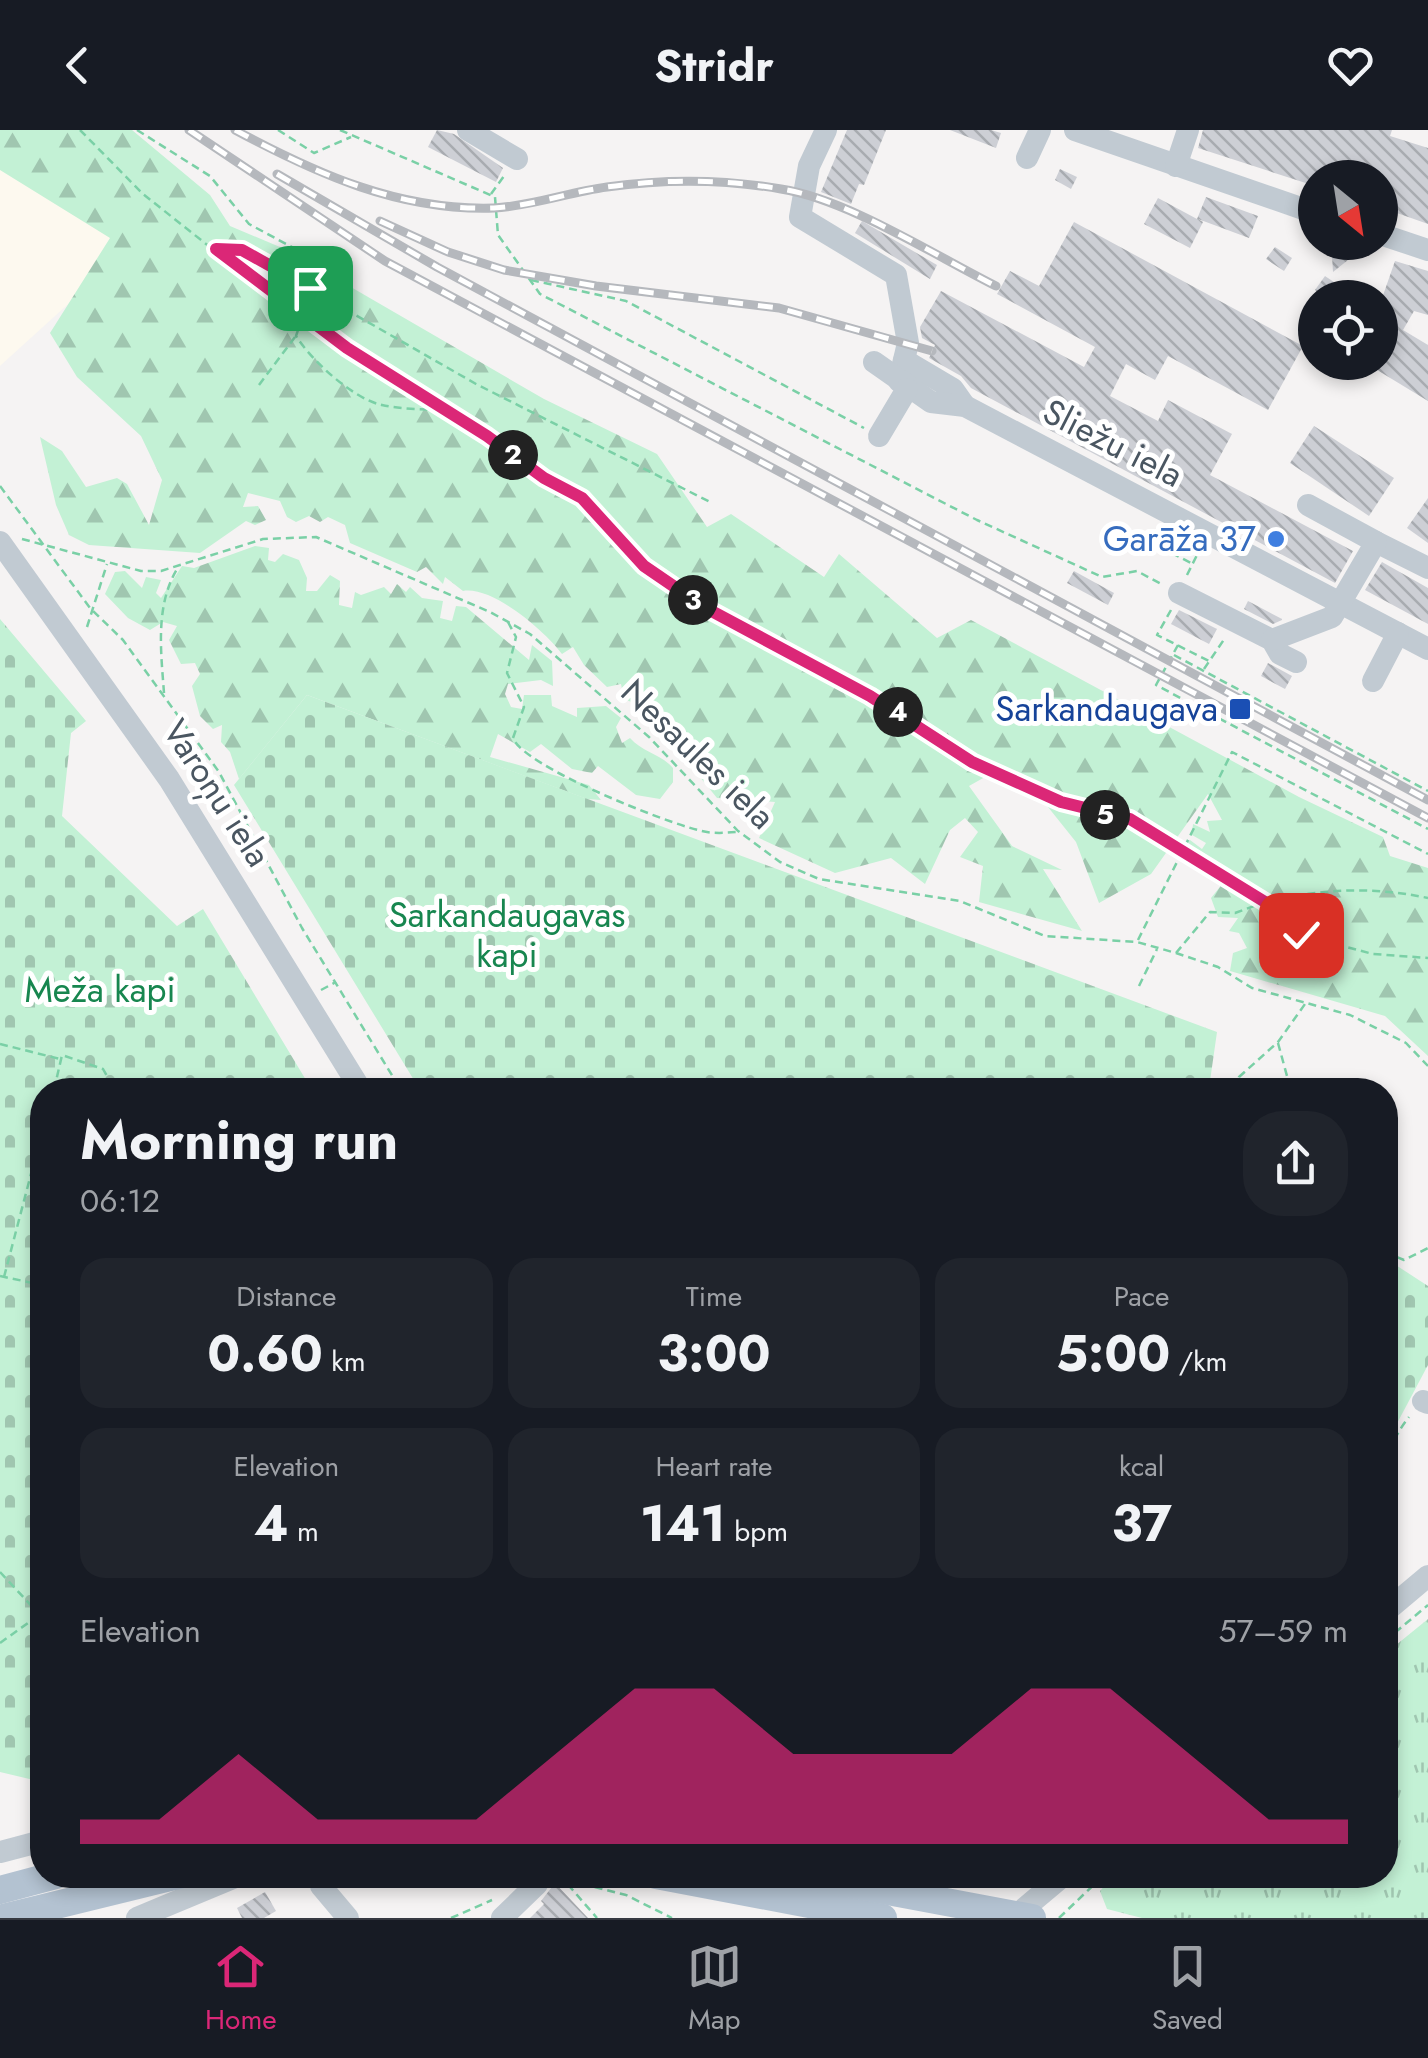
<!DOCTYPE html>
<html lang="en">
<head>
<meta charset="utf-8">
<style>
	:root { --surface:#171b24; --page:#20242c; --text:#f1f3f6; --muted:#9ea1a6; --line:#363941; --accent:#db2777 }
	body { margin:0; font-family:Jost,sans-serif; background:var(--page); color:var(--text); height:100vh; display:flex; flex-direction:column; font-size:38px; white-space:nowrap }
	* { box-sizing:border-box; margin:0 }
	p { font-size:32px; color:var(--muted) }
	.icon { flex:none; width:55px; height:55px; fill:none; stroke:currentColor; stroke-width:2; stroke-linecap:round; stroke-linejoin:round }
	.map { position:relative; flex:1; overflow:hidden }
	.panel { position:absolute; left:30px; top:948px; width:1368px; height:810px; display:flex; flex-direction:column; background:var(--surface); border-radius:40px; box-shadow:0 5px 15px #0003 }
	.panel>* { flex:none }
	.needle { width:65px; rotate:150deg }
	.tools { position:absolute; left:1298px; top:30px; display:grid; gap:20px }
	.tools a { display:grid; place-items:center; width:100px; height:100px; border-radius:50%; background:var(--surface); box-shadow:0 5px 15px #0003; font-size:50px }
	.pin { position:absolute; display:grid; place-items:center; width:85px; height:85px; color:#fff; margin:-42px; border-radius:20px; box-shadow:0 5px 15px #0006 }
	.km { position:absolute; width:50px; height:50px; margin:-25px; border-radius:50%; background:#222; color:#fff; font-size:28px; line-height:50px; text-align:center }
	.round { display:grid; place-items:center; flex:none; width:105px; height:105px; border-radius:40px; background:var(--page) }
	.overview { display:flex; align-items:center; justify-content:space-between; height:170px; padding:0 50px }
	h1 { font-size:55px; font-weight:700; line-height:75px }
	.stats { display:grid; grid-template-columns:repeat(3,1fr); gap:15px; height:170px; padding:10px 50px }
	.stats div { display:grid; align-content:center; border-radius:25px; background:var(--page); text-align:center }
	.stats b { font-size:50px; font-weight:700 }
	.stats small { font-size:28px; font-weight:400 }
	.stats p { font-size:28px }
	.chart { height:280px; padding:20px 50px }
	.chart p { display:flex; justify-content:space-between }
	.chart svg { width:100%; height:180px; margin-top:10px; fill:var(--accent); opacity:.7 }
	header { display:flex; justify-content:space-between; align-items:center; height:130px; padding:0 50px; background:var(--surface); font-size:45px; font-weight:700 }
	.dock { display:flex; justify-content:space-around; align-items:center; height:140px; border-top:2px solid var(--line); background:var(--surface); font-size:28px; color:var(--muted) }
	.dock a { display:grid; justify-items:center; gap:5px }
	.dock .active { color:var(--accent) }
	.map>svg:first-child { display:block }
	.commercial { fill:#fdf9ef }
	.forest { fill:url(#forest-firs) }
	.cemetery { fill:url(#cemetery-stones) }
	.park { fill:url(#park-tufts) }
	.building { fill:url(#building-back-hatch) }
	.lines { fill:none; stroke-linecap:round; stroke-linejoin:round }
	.path { stroke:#7ad0a6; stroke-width:2.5; stroke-dasharray:8 5; stroke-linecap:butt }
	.minor { stroke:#c1cad2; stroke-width:22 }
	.major { stroke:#b3c2d1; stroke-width:28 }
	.rail-casing { stroke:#b5b8bd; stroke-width:9 }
	.rail { stroke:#fff; stroke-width:5; stroke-dasharray:15; stroke-linecap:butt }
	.major-bridge { stroke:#b3c2d1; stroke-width:28 }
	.route-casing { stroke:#fff; stroke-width:20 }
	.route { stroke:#db2777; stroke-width:12 }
	.shop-dot { fill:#3f7fe0; stroke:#fff; stroke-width:4 }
	.transit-dot { fill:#1a4fb4; stroke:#fff; stroke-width:4 }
	.labels { text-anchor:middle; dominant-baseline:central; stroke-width:10; stroke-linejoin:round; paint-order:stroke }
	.street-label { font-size:35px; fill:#4a5661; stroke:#fff }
	.shop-label { font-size:35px; fill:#366cbe; stroke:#fff; text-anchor:end }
	.transit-label { font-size:35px; fill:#164399; stroke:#fff; text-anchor:end }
	.park-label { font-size:35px; fill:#17864f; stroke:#fff }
</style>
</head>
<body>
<header><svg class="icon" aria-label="back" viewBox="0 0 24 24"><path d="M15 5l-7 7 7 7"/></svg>Stridr<svg class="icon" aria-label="heart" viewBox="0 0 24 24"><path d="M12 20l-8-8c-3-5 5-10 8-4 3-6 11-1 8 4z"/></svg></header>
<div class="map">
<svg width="1428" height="1788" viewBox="0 0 1428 1788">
	<defs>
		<pattern id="forest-firs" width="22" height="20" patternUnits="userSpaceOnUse" patternTransform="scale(2.5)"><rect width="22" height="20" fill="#c3f1d5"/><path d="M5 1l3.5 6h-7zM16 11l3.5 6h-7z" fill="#a0c6b0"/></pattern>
		<pattern id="cemetery-stones" width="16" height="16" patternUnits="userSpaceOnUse" patternTransform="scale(2.5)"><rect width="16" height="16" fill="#c3f1d5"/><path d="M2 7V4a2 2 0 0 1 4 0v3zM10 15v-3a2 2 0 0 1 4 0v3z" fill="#a0c6b0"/></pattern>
		<pattern id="park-tufts" width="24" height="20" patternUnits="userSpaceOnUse" patternTransform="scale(2.5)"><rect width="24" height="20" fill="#c3f1d5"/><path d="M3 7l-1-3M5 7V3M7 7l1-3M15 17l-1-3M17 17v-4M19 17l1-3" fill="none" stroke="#a0c6b0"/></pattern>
		<pattern id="building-back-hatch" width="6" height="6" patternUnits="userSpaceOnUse" patternTransform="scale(2.5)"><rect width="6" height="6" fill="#cdcfd5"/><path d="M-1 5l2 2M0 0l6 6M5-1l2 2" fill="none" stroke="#a8abb0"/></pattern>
	</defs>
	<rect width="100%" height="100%" fill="#f5f3f3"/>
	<path class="commercial" d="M 0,0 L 163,88 L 0,236 Z"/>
	<g class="forest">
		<path d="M 0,0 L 132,0 L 210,65 L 230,96 L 287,120 L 544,269 L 657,324 L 707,397 L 731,384 L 824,447 L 839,424 L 937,508 L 971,490 L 1299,667 L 1383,707 L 1390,726 L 1428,738 L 1428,926 L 1385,886 L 1230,841 L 1233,823 L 1247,818 L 1239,803 L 1229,801 L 1238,788 L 1218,787 L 1211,768 L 1223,753 L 1238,759 L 1248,752 L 1232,743 L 1211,749 L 1180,725 L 1179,714 L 1190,710 L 1202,719 L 1206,713 L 1192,705 L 1193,694 L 1210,702 L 1207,691 L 1222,690 L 1208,664 L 1151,744 L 1099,773 L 1076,712 L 1028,652 L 985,647 L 969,656 L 1012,716 L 1062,740 L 1043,739 L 1082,801 L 979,772 L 983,736 L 960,727 L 978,702 L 965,688 L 950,700 L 925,754 L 891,728 L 835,743 L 759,708 L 775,672 L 717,668 L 691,636 L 694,620 L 677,609 L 656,582 L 624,569 L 621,554 L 607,557 L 584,535 L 573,517 L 562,524 C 545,501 493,456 463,461 L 445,447 L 443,454 L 426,437 L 417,442 L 350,413 L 345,395 L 328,387 L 320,392 L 309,386 L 296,392 L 287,387 L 280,371 L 248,363 L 243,377 L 258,376 L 266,390 L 255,395 L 246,391 L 200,423 L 89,415 L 69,405 L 56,375 L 40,307 L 62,321 L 86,357 L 117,348 L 127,354 L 149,395 L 162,350 L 141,306 L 77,247 L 50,203 L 110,108 L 0,40 Z"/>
		<path d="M 255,416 L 269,418 L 268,430 L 275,432 L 283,424 L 299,430 L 307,448 L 306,461 L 317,461 L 330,445 L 340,451 L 339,475 L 352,478 L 355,462 L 361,465 L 384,457 L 391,464 L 397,454 L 406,462 L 410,457 L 422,468 L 443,471 L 440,488 L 452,491 L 456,476 L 466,477 L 529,530 L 532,515 L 552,531 L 553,556 L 541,550 L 508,554 L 505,564 L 511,577 L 522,579 L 524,565 L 551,565 L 552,576 L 577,587 L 577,578 L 606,576 L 621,588 L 616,597 L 622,613 L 630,608 C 642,622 661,624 673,638 L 673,652 L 660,669 L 636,665 L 598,636 L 592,643 L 572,639 L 541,614 L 530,622 L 498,604 L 490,627 L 589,655 L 601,670 L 587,669 L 307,565 L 239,649 L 230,622 L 221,612 L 222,595 L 213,599 L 200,586 L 192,556 L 200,544 L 195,533 L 181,534 L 169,510 L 177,496 L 163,492 L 150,500 L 128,488 L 105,464 L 115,442 L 125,441 L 142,458 L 146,447 L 161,450 L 156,463 L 161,468 L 182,436 L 194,438 Z"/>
	</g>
	<g class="cemetery">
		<path d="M 0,489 L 86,591 L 71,603 L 62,686 L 177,796 L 203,779 L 312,960 L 42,960 L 42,1652 L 0,1642 Z"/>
		<path d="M 307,565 L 1217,902 L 1210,951 L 1219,960 L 420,960 L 234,655 Z"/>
		<path d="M 1385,1128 L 1428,1156 L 1428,1235 L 1385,1316 Z"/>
		<path d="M 898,1745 L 970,1745 L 945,1752 L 903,1752 Z"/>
	</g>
	<path class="park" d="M 1428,1489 L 1428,1788 L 1142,1788 L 1107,1779 L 1100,1761 L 1114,1745 L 1385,1745 L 1385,1524 Z"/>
	<g class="building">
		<path d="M 437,0 L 454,4 L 503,38 L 496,52 L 428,17 Z"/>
		<path d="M 847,0 L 886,0 L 864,55 L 859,54 L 851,74 L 821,62 Z"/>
		<path d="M 950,0 L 991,0 L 1001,3 L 996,18 Z"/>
		<path d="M 1203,0 L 1392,0 L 1390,6 L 1428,18 L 1428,94 L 1380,77 L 1380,48 L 1315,48 L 1315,56 L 1198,18 Z"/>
		<path d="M 1060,39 L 1077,47 L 1071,59 L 1055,50 Z"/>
		<path d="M 1206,67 L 1258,86 L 1249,108 L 1198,89 L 1203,92 L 1190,118 L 1144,94 L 1158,68 L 1197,89 Z"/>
		<path d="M 862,91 L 937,135 L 930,149 L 855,103 Z"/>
		<path d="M 1074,92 L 1303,216 L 1268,280 L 1168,226 L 1155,250 L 1126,234 L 1110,266 L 1158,291 L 1168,270 L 1232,304 L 1210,345 L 1353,421 L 1335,453 L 971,258 L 961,246 L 929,228 L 935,215 L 922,208 L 920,197 L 941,161 L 1084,237 L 1095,217 L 997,164 L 1010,141 L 1039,156 Z"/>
		<path d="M 1275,117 L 1292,128 L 1284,141 L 1266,129 Z"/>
		<path d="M 1339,121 L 1348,130 L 1333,142 L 1332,126 Z"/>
		<path d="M 1395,131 L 1428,141 L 1428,185 L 1414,181 L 1403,200 L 1428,215 L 1428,271 L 1364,232 L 1380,232 L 1380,174 Z"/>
		<path d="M 1325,146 L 1344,159 L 1337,168 L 1326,168 L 1315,160 Z"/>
		<path d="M 1314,296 L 1394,348 L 1369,386 L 1290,333 Z"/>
		<path d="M 1428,368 L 1428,413 L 1407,398 Z"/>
		<path d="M 1382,432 L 1428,458 L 1428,494 L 1365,460 Z"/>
		<path d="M 1074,441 L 1114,463 L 1108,475 L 1067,453 Z"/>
		<path d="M 1248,471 L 1282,489 L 1282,490 L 1273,494 L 1244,479 Z"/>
		<path d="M 1179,480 L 1217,499 L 1209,514 L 1171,494 Z"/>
		<path d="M 1268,533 L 1292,546 L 1285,559 L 1261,546 Z"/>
		<path d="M 555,1753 L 588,1788 L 530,1788 L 544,1774 L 541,1771 Z"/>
		<path d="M 265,1762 L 276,1781 L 264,1788 L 242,1788 L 237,1778 Z"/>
	</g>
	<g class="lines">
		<g class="path">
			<path d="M 80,0 L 143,64 L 254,152 L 440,280 L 581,368 L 644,436 L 703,477 L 871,566 L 972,632 L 1061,672 L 1130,689 L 1265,772 C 1322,759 1370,756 1428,768"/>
			<path d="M 137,0 L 210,46 L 249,94 L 301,122 L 310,156"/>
			<path d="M 278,0 L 314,23 L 351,7"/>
			<path d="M 340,0 L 495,67 L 498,105 L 540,164 L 977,390 L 1102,447 L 1137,441 L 1163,455"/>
			<path d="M 491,64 L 504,46"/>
			<path d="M 218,119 L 242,120 L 476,254 L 712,373"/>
			<path d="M 531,150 L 626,171 L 864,298"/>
			<path d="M 302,188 L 296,206 C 311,230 353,269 382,275 C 400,279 420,279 438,280"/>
			<path d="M 259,255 L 295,207"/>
			<path d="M 0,356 L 90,478 L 123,510 L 219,642 L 302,798 L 401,960"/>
			<path d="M 22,409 L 141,441 L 161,441 L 263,409 L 316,407 L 490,482 L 530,504 L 649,607 L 738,701 L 780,732 L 819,749 L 960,771 L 1045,806 L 1137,812 L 1176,823 L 1218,837 L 1252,858 L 1350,885 L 1406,913 L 1428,936"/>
			<path d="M 1160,417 L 1191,433"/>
			<path d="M 1187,445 L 1199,421"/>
			<path d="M 1171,480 L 1157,505 L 1209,531"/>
			<path d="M 508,492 L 516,507 L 507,543 L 524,577 L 513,608 C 523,636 664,692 698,700 C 711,704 724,703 736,702"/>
			<path d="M 87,497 L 107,434"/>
			<path d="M 1178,515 L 1156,555 L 1428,699"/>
			<path d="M 1174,525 L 1428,661"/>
			<path d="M 1204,539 L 1225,508"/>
			<path d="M 164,563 C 161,522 155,476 177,439"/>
			<path d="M 1138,810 L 1232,622 L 1428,724"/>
			<path d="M 1176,823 L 1210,782 L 1235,783 L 1265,772 L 1301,805 L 1373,824 L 1428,828"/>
			<path d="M 1139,856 L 1157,819"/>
			<path d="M 321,860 L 336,852"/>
			<path d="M 1278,913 L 1287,946 L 1281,960"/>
			<path d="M 0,914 L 60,929"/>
			<path d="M 54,960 L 62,925 L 103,939 L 115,960"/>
			<path d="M 1241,960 L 1239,947 L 1278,912 L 1305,874"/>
			<path d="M 1385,1122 L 1404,1130 L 1428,1118"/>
			<path d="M 0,1146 L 42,1155"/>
			<path d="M 4,1147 L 42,1002"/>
			<path d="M 1390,1360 C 1379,1338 1394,1305 1409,1287"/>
			<path d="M 0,1442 L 40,1485"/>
			<path d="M 1385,1511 L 1428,1475"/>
			<path d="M 0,1513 L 42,1483"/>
			<path d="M 557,1749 L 564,1750 L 597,1788"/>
			<path d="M 570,1757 L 579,1753 L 626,1765 L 672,1788"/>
			<path d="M 451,1788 L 492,1770"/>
			<path d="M 1059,1788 L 1104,1745"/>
		</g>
		<g class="minor">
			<path d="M 468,0 L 517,29"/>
			<path d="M 826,0 L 809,36 L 800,87 L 896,145 L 908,213 L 899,251"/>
			<path d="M 1075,0 L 1315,83"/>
			<path d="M 1027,28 L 1040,0"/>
			<path d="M 1176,36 L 1188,0"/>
			<path d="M 1380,104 L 1428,120"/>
			<path d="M 904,230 L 953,259 L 965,276"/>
			<path d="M 874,232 L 931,272 L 965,276 L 1428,519"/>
			<path d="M 879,306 L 907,259"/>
			<path d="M 0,412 L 169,649 L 361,960"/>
			<path d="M 1376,412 L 1428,438"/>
			<path d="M 1179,463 L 1272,510 L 1280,524 L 1296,532"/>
			<path d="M 1272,510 L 1332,487 L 1376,412 L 1308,375"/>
			<path d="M 1373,551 L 1398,503"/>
			<path d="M 1423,1271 L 1428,1273"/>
			<path d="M 1385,1482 L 1428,1446"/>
			<path d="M 0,1722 L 42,1711"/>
			<path d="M 321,1756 L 348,1788"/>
			<path d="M 137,1788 L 240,1745"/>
			<path d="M 502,1788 L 537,1754"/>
			<path d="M 1013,1788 L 1064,1745"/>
		</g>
		<g class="major">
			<path d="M 0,1760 L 56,1745"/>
			<path d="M 3,1788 L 179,1745"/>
		</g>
		<g class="rail-casing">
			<g id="rail">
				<path d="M 189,0 L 385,131 L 1428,688"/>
				<path d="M 235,0 C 317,44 399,81 494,78 C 533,76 569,62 607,57 C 664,49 723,49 781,59 C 847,69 934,125 996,156"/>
				<path d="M 277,44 L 437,137 L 1428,670"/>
				<path d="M 380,91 L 448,122 L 504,140 L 596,156 L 779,178 L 932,221"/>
			</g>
		</g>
		<use href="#rail" class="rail"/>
		<g class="major-bridge">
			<path d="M 656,1745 L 883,1788"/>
			<path d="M 802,1745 L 1032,1788"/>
		</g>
	</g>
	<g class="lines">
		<g class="route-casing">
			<path id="route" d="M 310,158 L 242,120 L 216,119 L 347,218 L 487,306 L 544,348 L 582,368 L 644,436 L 704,477 L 870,566 L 972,632 L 1061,672 L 1130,689 L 1265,772 L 1301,805"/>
		</g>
		<use href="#route" class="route"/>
	</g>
	<circle class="shop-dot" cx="1276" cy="409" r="10"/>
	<rect class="transit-dot" x="1228" y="567" width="24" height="24" rx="5"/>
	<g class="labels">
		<g class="street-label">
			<text transform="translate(1113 313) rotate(27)">Sliežu iela</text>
			<text transform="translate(698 624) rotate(44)">Nesaules iela</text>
			<text transform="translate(217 663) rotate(57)">Varoņu iela</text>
		</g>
		<g class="shop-label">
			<text x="1256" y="409">Garāža 37</text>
		</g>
		<g class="transit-label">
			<text x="1218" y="579">Sarkandaugava</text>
		</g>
		<g class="park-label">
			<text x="507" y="785">Sarkandaugavas<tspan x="507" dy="40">kapi</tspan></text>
			<text x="100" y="860">Meža kapi</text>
		</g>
	</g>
</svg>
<div class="tools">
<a><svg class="needle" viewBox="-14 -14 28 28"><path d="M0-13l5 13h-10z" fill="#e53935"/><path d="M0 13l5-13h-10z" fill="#9ea1a6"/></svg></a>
<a><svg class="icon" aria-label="locate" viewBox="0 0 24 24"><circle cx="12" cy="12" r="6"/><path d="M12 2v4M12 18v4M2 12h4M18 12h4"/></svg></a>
</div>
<div class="pin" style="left:310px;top:158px;background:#1e9e55"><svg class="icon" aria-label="arrive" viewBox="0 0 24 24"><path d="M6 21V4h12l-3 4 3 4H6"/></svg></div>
<div class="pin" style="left:1301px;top:805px;background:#d93025"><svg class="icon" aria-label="check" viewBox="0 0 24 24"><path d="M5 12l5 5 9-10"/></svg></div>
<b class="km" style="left:513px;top:325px">2</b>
<b class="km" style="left:693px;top:470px">3</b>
<b class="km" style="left:898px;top:582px">4</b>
<b class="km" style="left:1105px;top:685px">5</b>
<section class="panel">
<div class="overview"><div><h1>Morning run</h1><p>06:12</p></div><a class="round"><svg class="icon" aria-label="share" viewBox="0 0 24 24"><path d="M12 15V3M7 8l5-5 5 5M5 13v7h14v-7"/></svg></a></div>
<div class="stats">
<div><p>Distance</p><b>0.60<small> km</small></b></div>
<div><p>Time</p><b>3:00</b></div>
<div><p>Pace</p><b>5:00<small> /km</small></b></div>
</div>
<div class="stats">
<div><p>Elevation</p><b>4<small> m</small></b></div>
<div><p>Heart rate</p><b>141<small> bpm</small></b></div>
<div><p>kcal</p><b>37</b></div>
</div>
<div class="chart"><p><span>Elevation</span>57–59 m</p>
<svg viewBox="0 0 160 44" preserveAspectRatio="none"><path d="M0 44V38L10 38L20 22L30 38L40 38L50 38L60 22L70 6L80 6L90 22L100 22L110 22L120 6L130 6L140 22L150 38L160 38V44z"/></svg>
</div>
</section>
</div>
<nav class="dock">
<a class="active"><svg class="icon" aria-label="home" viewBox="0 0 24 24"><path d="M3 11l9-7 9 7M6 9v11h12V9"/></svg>Home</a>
<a><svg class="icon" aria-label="map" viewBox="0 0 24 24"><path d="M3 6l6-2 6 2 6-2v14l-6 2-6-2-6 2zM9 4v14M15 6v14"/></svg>Map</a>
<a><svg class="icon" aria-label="saved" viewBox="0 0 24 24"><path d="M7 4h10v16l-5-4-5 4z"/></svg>Saved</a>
</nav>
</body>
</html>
